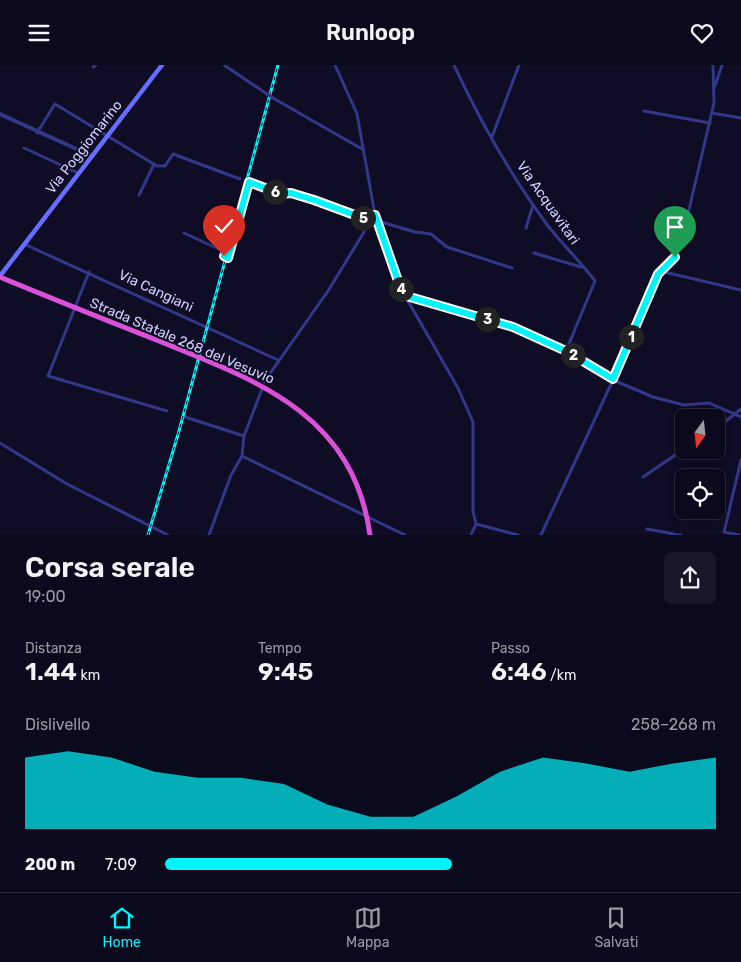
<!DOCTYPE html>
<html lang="it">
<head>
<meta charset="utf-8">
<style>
	:root { --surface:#0b091c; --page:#191729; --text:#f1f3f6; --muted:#9a9aa3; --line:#2b2a3b; --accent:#00f5fb }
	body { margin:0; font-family:Rubik,sans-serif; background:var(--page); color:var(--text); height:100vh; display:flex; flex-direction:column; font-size:19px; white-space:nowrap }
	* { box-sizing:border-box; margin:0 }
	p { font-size:16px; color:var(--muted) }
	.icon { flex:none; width:28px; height:28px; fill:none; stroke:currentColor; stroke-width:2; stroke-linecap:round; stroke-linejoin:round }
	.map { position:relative; height:470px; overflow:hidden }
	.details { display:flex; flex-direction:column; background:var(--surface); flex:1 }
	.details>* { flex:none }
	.needle { width:32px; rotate:195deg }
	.buttons { position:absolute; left:675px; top:344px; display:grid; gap:10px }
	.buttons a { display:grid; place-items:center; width:50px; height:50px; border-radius:8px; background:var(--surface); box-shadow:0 2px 8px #0003,0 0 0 1px var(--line); font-size:25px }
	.pin { position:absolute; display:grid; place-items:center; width:42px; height:42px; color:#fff; margin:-51px -21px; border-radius:50% 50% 50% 0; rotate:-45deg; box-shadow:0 0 5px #0007 }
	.pin .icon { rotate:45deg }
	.km { position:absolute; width:25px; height:25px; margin:-12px; border-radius:50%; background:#222; color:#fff; font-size:14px; line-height:25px; text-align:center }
	.round { display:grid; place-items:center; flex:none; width:52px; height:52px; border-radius:8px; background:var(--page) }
	.summary { display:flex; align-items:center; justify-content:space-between; height:85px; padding:0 25px }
	h1 { font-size:28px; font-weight:600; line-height:38px }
	.stats { display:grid; grid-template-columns:repeat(3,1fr); gap:8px; height:85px; padding:5px 25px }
	.stats div { display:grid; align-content:center }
	.stats b { font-size:25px; font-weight:600 }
	.stats small { font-size:14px; font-weight:400 }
	.stats p { font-size:14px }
	.chart { height:140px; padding:10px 25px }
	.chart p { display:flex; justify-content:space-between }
	.chart svg { width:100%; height:90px; margin-top:5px; fill:var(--accent); opacity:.7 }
	ul { padding:0 25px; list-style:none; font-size:16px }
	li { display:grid; grid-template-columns:80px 60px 1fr; align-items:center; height:38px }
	li i { height:12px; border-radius:6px; background:var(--accent) }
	header { display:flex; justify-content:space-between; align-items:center; height:65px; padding:0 25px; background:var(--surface); font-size:22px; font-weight:600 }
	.menu { display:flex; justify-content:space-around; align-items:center; height:70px; border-top:1px solid var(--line); background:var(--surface); font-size:14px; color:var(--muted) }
	.menu a { display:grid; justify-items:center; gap:2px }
	.menu .active { color:var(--accent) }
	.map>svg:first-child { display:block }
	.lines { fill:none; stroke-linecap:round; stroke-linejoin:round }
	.minor { stroke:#333787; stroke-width:3 }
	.tertiary { stroke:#333787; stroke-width:4 }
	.secondary { stroke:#676eff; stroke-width:4.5 }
	.rail-casing { stroke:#00f5fb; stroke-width:3 }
	.rail { stroke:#0f0c25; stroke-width:1; stroke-dasharray:4; stroke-linecap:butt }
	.minor-bridge { stroke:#333787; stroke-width:3 }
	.trunk-bridge { stroke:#d951d7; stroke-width:5 }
	.route-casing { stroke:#fff; stroke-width:10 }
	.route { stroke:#00f5fb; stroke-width:6 }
	.labels { text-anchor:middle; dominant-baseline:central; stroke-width:4; stroke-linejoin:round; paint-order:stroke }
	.street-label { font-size:14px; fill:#d2d0ff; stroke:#0f0c25 }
</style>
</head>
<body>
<header><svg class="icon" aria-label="menu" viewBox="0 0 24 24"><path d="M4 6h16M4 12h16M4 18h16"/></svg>Runloop<svg class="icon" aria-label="heart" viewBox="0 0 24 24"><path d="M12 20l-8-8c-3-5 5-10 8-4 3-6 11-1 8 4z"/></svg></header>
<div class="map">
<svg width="741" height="470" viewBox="0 0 741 470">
	<rect width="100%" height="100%" fill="#0f0c25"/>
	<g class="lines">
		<g class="minor">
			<path d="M 224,0 L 267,29"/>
			<path d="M 335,0 L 357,49 L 375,150 L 400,222 L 458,323 L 473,357 L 473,446 L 476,459"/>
			<path d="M 454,0 C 480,56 511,111 548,161 C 563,180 581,197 595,216 L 566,286"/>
			<path d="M 93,2 L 96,0"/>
			<path d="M 715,21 L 722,0"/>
			<path d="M 273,33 L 362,84"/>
			<path d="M 644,46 L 710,58"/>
			<path d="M 712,48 L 741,53"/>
			<path d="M 37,68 L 55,39 L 157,101 L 165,101 L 173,89 L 240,114"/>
			<path d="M 492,72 L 519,0"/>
			<path d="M 24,83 L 78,108"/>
			<path d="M 139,130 L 154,99"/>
			<path d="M 378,156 L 415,167 L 431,169 L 447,182 L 512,203"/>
			<path d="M 526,163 L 533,140"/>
			<path d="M 184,168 L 225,187 L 224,191 L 228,193 L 249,117 L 281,129 L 291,128 L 313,135 L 371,156"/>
			<path d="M 24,179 L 278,295"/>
			<path d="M 534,188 L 581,202"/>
			<path d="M 660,206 L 741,225"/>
			<path d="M 89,207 L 48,311 L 167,346"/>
			<path d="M 404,230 L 513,262 L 566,286 L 613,315 L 653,332 L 684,340 L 709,338 L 741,352"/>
			<path d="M 264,317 L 328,226 L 372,154"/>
			<path d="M 185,352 L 244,371"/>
			<path d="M 716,364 L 741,344"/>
			<path d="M 0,378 L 67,419 L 168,470"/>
			<path d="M 242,391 L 405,470"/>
			<path d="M 242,391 L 244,371 L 262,324"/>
			<path d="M 643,412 L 684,384"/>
			<path d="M 476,459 L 518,470"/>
			<path d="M 647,464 L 674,469"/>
			<path d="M 209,470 L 231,410 L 242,391"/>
			<path d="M 471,470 L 476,459"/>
			<path d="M 541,470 L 613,315 L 656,212 L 680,183 L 714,38 L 713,0"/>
			<path d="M 674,470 L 681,470"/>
			<path d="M 739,470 L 724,467 L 741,395"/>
		</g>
		<path class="tertiary" d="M 0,49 L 92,91"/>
		<path class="secondary" d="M 0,211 L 162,0"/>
		<g class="rail-casing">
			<path id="rail" d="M 148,470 L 179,366 L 278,0"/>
		</g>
		<use href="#rail" class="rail"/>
		<path class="minor-bridge" d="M 267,29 L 273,33"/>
		<path class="trunk-bridge" d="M 0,212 C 53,234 106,255 159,276 C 258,316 353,349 370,470"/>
	</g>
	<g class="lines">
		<g class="route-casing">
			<path id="route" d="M 224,191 L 228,193 L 249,117 L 281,129 L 291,128 L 314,135 L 371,156 L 375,150 L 403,230 L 513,262 L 566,286 L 613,314 L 658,209 L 675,192"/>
		</g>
		<use href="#route" class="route"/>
	</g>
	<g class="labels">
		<g class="street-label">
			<text transform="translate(84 82) rotate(-52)">Via Poggiomarino</text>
			<text transform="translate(548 138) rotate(55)">Via Acquavitari</text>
			<text transform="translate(156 226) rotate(25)">Via Cangiani</text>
			<text transform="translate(182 276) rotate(23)">Strada Statale 268 del Vesuvio</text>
		</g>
	</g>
</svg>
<div class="buttons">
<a><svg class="needle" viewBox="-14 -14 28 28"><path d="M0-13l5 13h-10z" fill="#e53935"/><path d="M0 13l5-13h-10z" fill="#9a9aa3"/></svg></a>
<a><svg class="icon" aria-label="locate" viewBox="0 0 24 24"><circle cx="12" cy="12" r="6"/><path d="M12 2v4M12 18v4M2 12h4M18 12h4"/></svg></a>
</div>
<div class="pin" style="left:675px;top:192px;background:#1e9e55"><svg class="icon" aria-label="arrive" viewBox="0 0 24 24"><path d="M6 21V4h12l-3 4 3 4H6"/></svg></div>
<div class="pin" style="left:224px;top:191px;background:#d93025"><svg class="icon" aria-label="check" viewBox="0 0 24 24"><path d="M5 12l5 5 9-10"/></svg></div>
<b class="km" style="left:631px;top:272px">1</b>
<b class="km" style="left:573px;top:290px">2</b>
<b class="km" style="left:487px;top:254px">3</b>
<b class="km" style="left:401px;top:224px">4</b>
<b class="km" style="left:363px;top:153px">5</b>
<b class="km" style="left:275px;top:127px">6</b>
</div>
<section class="details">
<div class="summary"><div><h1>Corsa serale</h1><p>19:00</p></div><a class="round"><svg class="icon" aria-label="share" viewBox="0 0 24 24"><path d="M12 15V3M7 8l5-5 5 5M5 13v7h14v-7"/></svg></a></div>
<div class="stats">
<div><p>Distanza</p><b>1.44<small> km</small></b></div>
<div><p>Tempo</p><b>9:45</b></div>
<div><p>Passo</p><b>6:46<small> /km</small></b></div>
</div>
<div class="chart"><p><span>Dislivello</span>258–268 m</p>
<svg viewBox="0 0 160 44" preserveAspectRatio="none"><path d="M0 44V9L10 6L20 9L30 16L40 19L50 19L60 22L70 32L80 38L90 38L100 28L110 16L120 9L130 12L140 16L150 12L160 9V44z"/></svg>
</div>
<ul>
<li><b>200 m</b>7:09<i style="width:52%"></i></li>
</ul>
</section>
<nav class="menu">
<a class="active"><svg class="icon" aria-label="home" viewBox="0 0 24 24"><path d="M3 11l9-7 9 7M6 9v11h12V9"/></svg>Home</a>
<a><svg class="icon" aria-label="map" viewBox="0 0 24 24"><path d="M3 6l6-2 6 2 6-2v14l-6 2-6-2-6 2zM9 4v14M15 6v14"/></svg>Mappa</a>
<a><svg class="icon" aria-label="saved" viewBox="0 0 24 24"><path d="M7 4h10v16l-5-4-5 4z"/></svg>Salvati</a>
</nav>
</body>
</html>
